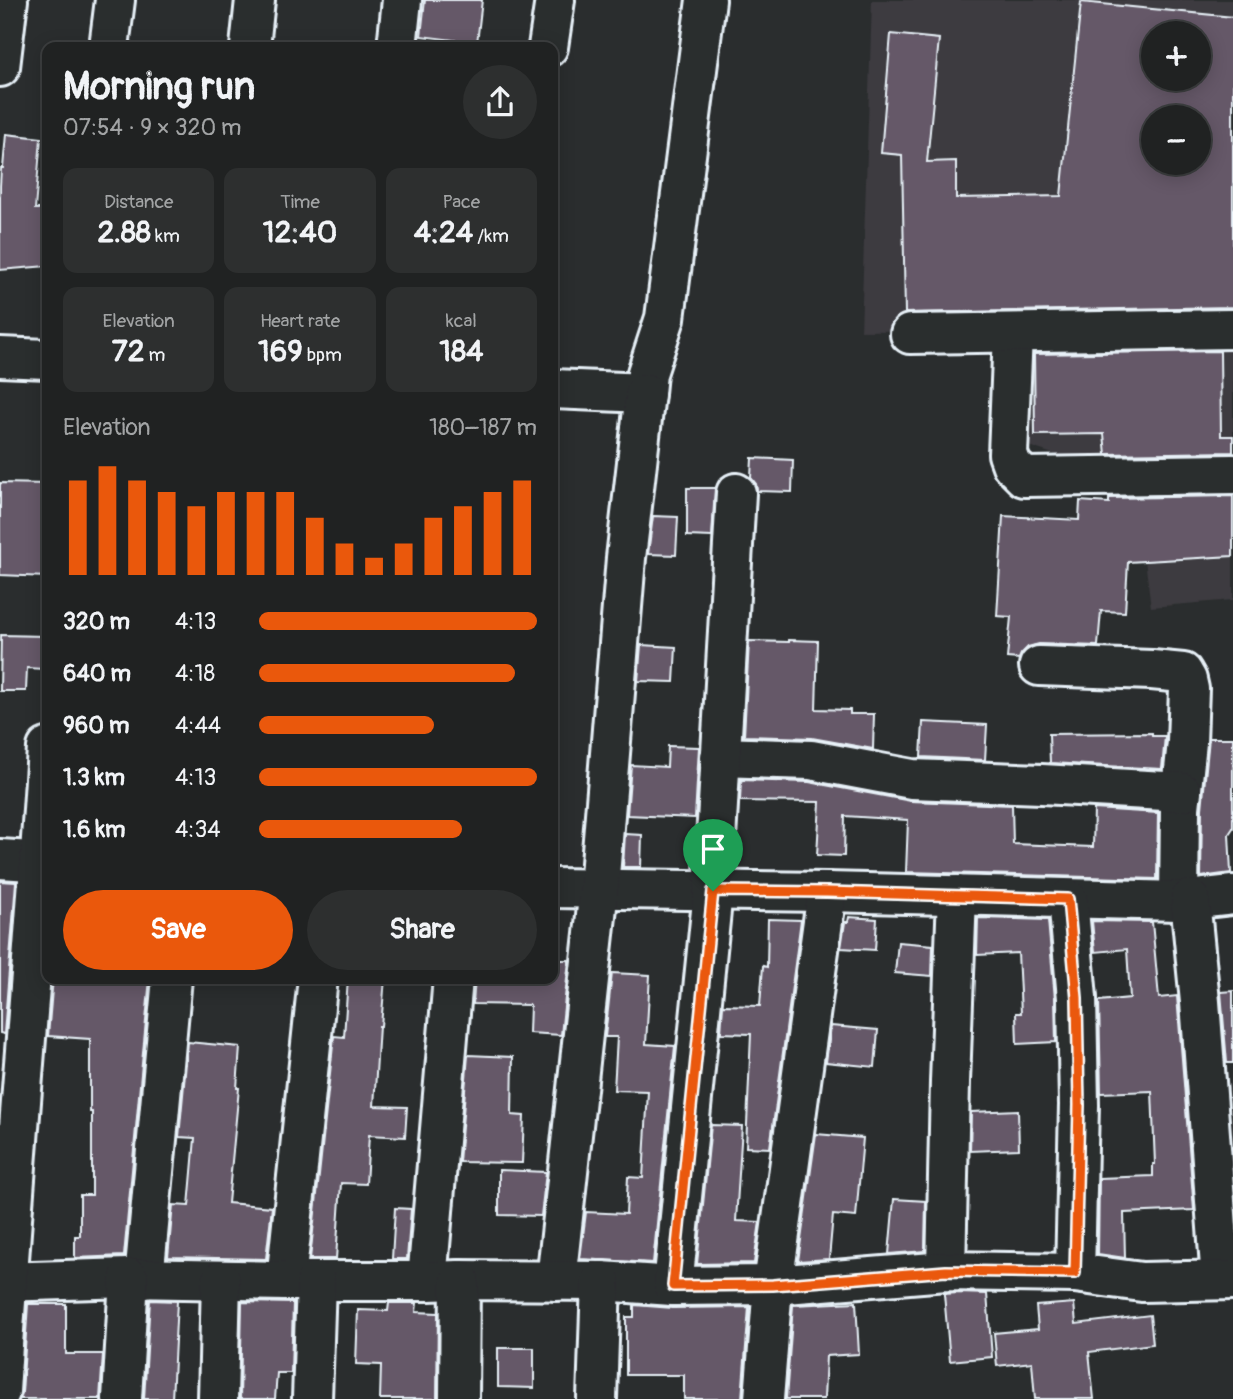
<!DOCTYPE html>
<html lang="en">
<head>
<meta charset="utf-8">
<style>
	:root { --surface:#202222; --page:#2d2f2f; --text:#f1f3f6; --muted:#a2a4a5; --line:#3d3f40; --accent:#ea580c }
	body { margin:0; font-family:Pangolin,sans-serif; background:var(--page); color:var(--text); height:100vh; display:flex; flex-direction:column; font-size:26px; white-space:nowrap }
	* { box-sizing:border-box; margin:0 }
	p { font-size:23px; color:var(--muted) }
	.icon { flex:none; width:38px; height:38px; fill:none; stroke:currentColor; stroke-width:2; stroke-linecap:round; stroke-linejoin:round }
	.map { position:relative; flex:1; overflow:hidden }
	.panel { position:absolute; left:42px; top:42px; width:516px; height:942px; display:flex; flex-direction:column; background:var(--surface); border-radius:14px; box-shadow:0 4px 18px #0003,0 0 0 2px var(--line) }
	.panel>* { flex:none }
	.buttons { position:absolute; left:1141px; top:21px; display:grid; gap:14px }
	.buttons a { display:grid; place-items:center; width:70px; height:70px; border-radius:50%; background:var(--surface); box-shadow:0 4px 18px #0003,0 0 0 2px var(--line); font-size:35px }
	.pin { position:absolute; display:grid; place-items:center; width:60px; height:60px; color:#fff; margin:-72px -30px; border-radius:50% 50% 50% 0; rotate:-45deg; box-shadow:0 0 7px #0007 }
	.pin .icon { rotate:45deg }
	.round { display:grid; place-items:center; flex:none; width:74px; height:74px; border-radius:37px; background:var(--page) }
	.overview { display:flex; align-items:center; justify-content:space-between; height:119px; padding:0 21px }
	h1 { font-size:38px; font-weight:700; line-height:52px }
	.figures { display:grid; grid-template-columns:repeat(3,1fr); gap:10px; height:119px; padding:7px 21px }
	.figures div { display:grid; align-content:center; border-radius:14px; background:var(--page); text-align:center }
	.figures b { font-size:30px; font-weight:700 }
	.figures small { font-size:19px; font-weight:400 }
	.figures p { font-size:19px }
	.chart { height:196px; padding:14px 21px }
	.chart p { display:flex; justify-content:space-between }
	.chart svg { width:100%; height:126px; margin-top:7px; stroke:var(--accent); stroke-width:6 }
	.button { display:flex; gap:14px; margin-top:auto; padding:14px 21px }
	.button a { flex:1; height:80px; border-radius:42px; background:var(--accent); color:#fff; font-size:28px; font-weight:700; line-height:80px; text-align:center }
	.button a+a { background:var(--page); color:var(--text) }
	ul { padding:0 21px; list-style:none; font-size:23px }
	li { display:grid; grid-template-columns:112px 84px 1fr; align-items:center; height:52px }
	li i { height:18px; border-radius:9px; background:var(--accent) }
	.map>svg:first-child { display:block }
	.built { fill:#3c3a3f; fill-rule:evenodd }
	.building { fill:#655967; stroke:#e8f1f8; stroke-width:2; fill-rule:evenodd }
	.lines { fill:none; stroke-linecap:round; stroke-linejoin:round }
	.minor-casing { stroke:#e8f1f8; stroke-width:44 }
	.minor { stroke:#2a2d2e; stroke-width:38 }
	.route-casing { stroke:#fff; stroke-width:14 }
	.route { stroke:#ea580c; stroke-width:9 }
</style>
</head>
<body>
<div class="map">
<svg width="1233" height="1399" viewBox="0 0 1233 1399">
	<rect width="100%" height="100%" fill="#2a2d2e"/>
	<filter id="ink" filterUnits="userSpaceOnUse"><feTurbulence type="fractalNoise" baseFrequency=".0143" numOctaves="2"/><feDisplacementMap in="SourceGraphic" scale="14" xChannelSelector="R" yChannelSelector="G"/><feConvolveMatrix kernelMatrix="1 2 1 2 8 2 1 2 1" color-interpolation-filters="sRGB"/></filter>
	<g filter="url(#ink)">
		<path class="built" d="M 872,0 L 1233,0 L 1233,600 L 1151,607 L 1135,481 L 998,436 L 997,330 L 861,331 ZM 1153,33 L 1199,33 L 1199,79 L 1153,79 ZM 1153,117 L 1199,117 L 1199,163 L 1153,163 Z"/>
		<g class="building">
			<path d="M 425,0 L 482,0 L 477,43 L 421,36 Z"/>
			<path d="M 1081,2 L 1233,17 L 1233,307 L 905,313 L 902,155 L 881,153 L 891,34 L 939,39 L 927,162 L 956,161 L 956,198 L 1061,196 ZM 1153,33 L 1199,33 L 1199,79 L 1153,79 ZM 1153,117 L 1199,117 L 1199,163 L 1153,163 Z"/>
			<path d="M 6,134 L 41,138 L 35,209 L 47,209 L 47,266 L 0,270 L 0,186 L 1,168 L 3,168 Z"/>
			<path d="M 1220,351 L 1221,436 L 1233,436 L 1233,452 L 1106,454 L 1104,434 L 1035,435 L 1034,354 Z"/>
			<path d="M 752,458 L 793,460 L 792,492 L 757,491 L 756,484 L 751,478 Z"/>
			<path d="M 0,483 L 47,484 L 47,577 L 0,575 Z"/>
			<path d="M 687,488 L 715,488 L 712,537 L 687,536 Z"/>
			<path d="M 1233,496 L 1233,556 L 1128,562 L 1125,612 L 1101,611 L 1098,646 L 1039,644 L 1028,647 L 1021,654 L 1019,659 L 1007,658 L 1011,617 L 997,616 L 1003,516 L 1079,520 L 1080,501 L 1109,503 L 1109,498 Z"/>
			<path d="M 653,516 L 678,517 L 676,555 L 648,554 Z"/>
			<path d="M 1,635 L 45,636 L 44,669 L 27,668 L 26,691 L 0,691 Z"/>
			<path d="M 789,640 L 818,641 L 816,709 L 850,710 L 850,714 L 874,714 L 873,749 L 812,738 L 744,736 L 749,641 L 789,642 Z"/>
			<path d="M 641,645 L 676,647 L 674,682 L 638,681 Z"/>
			<path d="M 923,722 L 987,725 L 985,760 L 921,757 Z"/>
			<path d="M 1152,733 L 1152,736 L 1165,736 L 1162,769 L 1050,763 L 1049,734 Z"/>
			<path d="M 1209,738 L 1233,738 L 1233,828 L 1229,834 L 1231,873 L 1201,877 L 1202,809 Z"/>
			<path d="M 668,746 L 699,747 L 695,818 L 627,815 L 631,765 L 667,767 Z"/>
			<path d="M 741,780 L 809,782 L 911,801 L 1012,805 L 1013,844 L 1093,847 L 1094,809 L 1158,813 L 1157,879 L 906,872 L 908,820 L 845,816 L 844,856 L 817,855 L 820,802 L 740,801 Z"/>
			<path d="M 625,834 L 642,835 L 641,867 L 623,867 Z"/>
			<path d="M 0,881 L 16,882 L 4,1034 L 0,1033 Z"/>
			<path d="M 849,917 L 877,919 L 875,950 L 841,948 L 845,922 L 848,922 Z"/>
			<path d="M 978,918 L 1048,920 L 1055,999 L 1056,1042 L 1017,1044 L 1016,1013 L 1021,1013 L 1018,953 L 977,955 Z"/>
			<path d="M 768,919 L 801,920 L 770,1148 L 746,1147 L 751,1034 L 721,1033 L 723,1005 L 760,1006 L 763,966 L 767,967 Z"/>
			<path d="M 1092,921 L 1152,922 L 1159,998 L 1177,996 L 1194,1210 L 1124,1213 L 1125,1258 L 1098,1254 L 1099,1178 L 1153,1176 L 1153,1164 L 1155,1164 L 1152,1091 L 1101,1093 L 1099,1001 L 1130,998 L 1127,949 L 1095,952 Z"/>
			<path d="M 898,942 L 933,945 L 932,976 L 895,973 Z"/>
			<path d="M 553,960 L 569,960 L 561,1035 L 529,1033 L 530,1005 L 473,1004 L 475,978 L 553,978 Z"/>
			<path d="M 612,973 L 650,975 L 646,1044 L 675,1046 L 653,1263 L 580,1259 L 586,1212 L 626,1214 L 628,1177 L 643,1178 L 648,1091 L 614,1090 L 617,1037 L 605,1037 Z"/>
			<path d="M 53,978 L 150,978 L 124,1256 L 75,1258 L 75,1236 L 80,1236 L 80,1195 L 92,1195 L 92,1112 L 90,1112 L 90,1039 L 48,1036 Z"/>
			<path d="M 348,978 L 385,978 L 381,1026 L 379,1026 L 374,1106 L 407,1107 L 405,1137 L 369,1135 L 366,1184 L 341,1183 L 336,1259 L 310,1259 L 334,1036 L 344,1037 Z"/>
			<path d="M 1233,991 L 1233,1063 L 1227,1063 L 1221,992 Z"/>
			<path d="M 831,1026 L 878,1030 L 875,1067 L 826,1062 Z"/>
			<path d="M 188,1042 L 240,1047 L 237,1088 L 239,1088 L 228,1203 L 272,1207 L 266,1259 L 168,1257 L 173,1205 L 189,1206 L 195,1138 L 179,1137 Z"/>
			<path d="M 468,1055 L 513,1057 L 512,1115 L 524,1116 L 522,1163 L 459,1162 Z"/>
			<path d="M 1018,1110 L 1019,1149 L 970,1151 L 971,1112 Z"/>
			<path d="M 711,1125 L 742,1126 L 736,1221 L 760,1222 L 754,1263 L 697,1264 Z"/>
			<path d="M 816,1134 L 863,1138 L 856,1217 L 833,1215 L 829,1259 L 798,1261 Z"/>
			<path d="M 499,1170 L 546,1172 L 541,1216 L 499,1215 Z"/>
			<path d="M 894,1199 L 926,1201 L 925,1251 L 889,1254 Z"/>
			<path d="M 395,1208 L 411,1209 L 407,1259 L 392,1259 Z"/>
			<path d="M 958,1293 L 987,1294 L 992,1357 L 950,1361 L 944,1294 Z"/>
			<path d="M 150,1300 L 177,1301 L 172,1399 L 144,1399 Z"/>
			<path d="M 242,1302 L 293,1303 L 291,1373 L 277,1373 L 275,1399 L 240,1399 Z"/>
			<path d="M 856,1302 L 859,1354 L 826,1356 L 824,1399 L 786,1399 L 793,1305 Z"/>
			<path d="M 389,1303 L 417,1303 L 416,1312 L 438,1313 L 437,1399 L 380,1399 L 381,1365 L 356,1364 L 358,1310 L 388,1311 Z"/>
			<path d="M 1074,1303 L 1076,1324 L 1150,1315 L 1153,1344 L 1089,1352 L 1094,1399 L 1035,1399 L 1032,1362 L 997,1366 L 994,1333 L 1038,1329 L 1036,1306 Z"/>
			<path d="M 28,1304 L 66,1304 L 66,1354 L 103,1354 L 100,1399 L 20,1399 L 22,1393 Z"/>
			<path d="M 634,1305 L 673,1308 L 749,1307 L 742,1399 L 684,1399 L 684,1375 L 626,1375 L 626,1317 L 634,1317 Z"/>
			<path d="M 498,1348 L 534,1348 L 534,1388 L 498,1387 Z"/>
		</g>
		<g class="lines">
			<g class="minor-casing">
				<g id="minor">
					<path d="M 109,47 L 115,0"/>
					<path d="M 250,47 L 255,0"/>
					<path d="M 397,47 L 402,0"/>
					<path d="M 548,47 L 555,0"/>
					<path d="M 0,67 L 8,0"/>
					<path d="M 1013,333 L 1008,454 L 1012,465 L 1024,477 L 1233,474"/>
					<path d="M 910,334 L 1233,329"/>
					<path d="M 0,357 L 47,359"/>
					<path d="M 553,389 L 645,393 L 647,373 L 665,318 L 706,0"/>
					<path d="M 1039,666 L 1152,670 L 1183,673 L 1187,680 L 1189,689 L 1187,742 L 1180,808 L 1179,901"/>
					<path d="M 720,757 L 811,760 L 912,779 L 1042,784 L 1182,792"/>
					<path d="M 0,859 L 47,862"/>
					<path d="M 553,888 L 827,892 L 1179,901 L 1233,895"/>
					<path d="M 1068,899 L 1077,998 L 1079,1105 L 1075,1273"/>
					<path d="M 1190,899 L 1200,1002 L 1221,1280"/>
					<path d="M 946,1271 L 950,1082 L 957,895"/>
					<path d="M 144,1279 L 172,978"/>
					<path d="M 286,1281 L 318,978"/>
					<path d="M 427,1281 L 453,978"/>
					<path d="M 556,1281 L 599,888 L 626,558 L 645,393"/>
					<path d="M 0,1282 L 129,1278 L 286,1281 L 427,1281 L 460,1280 L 601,1281 L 673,1286 L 773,1285 L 946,1271 L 1075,1273 L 1142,1282 L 1233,1280"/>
					<path d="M 673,1286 L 713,891 L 736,493"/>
					<path d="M 0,1392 C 13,1177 34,963 47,748"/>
					<path d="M 122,1399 L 129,1278"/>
					<path d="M 218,1399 L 221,1280"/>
					<path d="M 312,1399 L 316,1281"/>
					<path d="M 459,1399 L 460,1280"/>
					<path d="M 597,1399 L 601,1281"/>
					<path d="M 764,1399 L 773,1285 L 827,892"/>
				</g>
			</g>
			<use href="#minor" class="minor"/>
		</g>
	</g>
	<g class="lines" filter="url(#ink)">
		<g class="route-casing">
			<path id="route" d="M 713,891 L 827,892 L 1068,899 L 1077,998 L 1079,1105 L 1075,1273 L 946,1271 L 773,1285 L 673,1286 Z"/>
		</g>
		<use href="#route" class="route"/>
	</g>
</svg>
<div class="buttons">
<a>+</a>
<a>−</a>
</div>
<div class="pin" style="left:713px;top:891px;background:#1e9e55"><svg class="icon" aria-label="arrive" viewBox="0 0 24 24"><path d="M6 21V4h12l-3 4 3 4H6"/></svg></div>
<section class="panel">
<div class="overview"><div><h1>Morning run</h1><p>07:54 · 9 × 320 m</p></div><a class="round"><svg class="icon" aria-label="share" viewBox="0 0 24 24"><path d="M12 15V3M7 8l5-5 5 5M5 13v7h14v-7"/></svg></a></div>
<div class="figures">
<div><p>Distance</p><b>2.88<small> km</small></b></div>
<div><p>Time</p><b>12:40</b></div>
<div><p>Pace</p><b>4:24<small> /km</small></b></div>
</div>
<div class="figures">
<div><p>Elevation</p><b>72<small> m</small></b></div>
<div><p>Heart rate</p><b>169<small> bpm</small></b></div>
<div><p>kcal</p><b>184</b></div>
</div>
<div class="chart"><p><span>Elevation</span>180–187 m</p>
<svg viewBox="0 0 160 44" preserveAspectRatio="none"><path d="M5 44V11M15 44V6M25 44V11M35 44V15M45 44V20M55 44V15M65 44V15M75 44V15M85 44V24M95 44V33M105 44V38M115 44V33M125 44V24M135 44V20M145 44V15M155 44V11"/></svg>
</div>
<ul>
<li><b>320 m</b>4:13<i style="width:100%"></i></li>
<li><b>640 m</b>4:18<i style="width:92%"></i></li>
<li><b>960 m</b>4:44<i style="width:63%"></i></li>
<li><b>1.3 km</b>4:13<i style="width:100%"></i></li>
<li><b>1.6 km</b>4:34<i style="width:73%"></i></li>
</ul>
<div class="button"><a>Save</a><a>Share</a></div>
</section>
</div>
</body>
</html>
